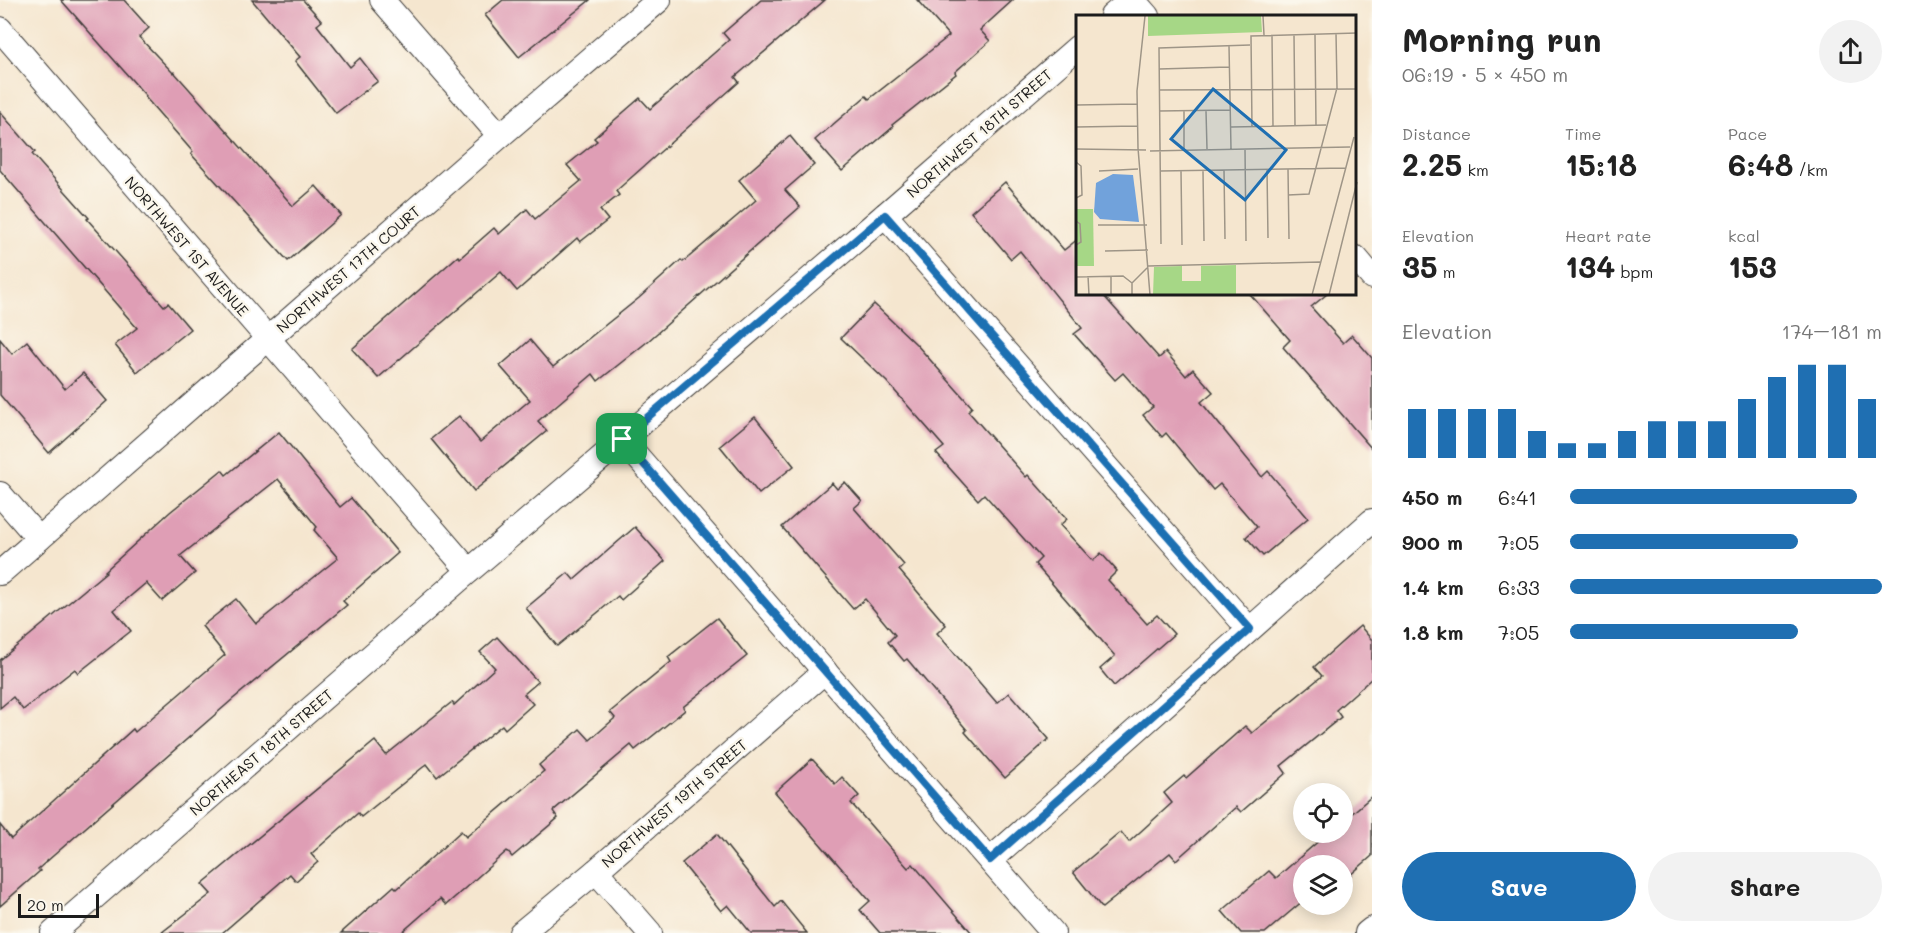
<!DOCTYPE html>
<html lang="en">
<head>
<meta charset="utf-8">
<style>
	:root { --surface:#fff; --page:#f2f2f2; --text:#222; --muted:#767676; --accent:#1f6fb2 }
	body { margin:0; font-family:Mali,sans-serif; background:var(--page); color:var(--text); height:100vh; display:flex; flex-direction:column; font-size:22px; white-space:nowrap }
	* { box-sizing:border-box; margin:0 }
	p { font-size:20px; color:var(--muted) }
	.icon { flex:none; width:33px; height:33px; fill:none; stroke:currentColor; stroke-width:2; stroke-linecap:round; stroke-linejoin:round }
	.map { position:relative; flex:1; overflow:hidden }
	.drawer { display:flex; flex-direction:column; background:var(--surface); width:540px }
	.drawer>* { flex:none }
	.tools { position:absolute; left:1293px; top:783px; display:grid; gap:12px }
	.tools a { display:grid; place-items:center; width:60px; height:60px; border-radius:50%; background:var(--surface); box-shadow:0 3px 15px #0003; font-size:30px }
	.scale { position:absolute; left:18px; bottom:15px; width:81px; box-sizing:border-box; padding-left:6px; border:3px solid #1c1c1c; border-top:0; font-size:16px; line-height:21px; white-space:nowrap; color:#1c1c1c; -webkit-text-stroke:4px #fbf7ec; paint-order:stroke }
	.pin { position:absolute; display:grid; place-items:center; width:51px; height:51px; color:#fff; margin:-26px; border-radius:12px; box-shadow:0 3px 9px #0006 }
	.round { display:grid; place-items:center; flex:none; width:63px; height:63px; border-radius:32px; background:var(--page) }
	.headline { display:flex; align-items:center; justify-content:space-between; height:102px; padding:0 30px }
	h1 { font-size:33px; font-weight:700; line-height:45px }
	.stats { display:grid; grid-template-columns:repeat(3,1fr); gap:9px; height:102px; padding:6px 30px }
	.stats div { display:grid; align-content:center }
	.stats b { font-size:30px; font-weight:700 }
	.stats small { font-size:16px; font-weight:400 }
	.stats p { font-size:16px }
	.chart { height:168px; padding:12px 30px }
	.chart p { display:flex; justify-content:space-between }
	.chart svg { width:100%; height:108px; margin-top:6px; stroke:var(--accent); stroke-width:6 }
	.cta { display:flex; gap:12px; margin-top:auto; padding:12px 30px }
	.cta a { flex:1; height:69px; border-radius:36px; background:var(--accent); color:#fff; font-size:24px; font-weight:700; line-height:69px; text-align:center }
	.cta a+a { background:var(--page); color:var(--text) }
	ul { padding:0 30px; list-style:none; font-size:20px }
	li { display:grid; grid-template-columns:96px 72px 1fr; align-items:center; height:45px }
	li i { height:15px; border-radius:8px; background:var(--accent) }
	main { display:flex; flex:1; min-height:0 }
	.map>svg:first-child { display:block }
	.building { fill:#df9eb5 }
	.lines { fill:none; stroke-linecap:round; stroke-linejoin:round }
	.minor-casing { stroke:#3d3a37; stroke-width:26 }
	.minor { stroke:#fff; stroke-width:24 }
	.route-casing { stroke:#fff; stroke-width:12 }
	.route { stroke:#1f6fb2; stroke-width:8 }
	.labels { text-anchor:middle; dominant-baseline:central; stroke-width:5; stroke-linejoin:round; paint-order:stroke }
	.street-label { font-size:15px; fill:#1c1c1c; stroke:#fbf7ec }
	.inset-road { fill:none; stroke:#9e9587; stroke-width:1.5 }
	.view { fill:#1f6fb2; fill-opacity:0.15; stroke:#1f6fb2; stroke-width:3 }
	.inset-edge { fill:none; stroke:#1c1c1c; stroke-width:3 }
</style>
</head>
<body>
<main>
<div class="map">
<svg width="1372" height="933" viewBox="0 0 1372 933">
	<rect width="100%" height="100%" fill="#fbf7ec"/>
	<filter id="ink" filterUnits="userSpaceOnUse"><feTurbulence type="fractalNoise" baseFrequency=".0167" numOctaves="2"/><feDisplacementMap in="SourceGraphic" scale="12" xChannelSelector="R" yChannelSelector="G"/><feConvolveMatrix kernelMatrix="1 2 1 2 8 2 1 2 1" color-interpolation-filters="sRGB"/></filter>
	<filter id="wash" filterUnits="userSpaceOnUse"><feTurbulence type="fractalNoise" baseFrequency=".008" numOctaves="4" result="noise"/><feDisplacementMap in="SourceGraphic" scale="24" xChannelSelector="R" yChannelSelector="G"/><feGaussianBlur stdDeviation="1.35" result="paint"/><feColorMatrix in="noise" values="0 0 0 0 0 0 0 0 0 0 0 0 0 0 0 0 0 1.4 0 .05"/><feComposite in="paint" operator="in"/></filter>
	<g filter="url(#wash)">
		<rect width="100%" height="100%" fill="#f5e6cf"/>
		<g id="blocks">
			<g class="building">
				<path d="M 61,0 L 124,0 L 149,28 L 139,37 L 173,73 L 174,72 L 293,206 L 316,186 L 341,215 L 288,261 L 191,154 L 193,152 L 145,97 L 146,96 Z"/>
				<path d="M 252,0 L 303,0 L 322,21 L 317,25 L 350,67 L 360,58 L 378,81 L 336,113 L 295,61 L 300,57 Z"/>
				<path d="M 503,0 L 590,0 L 519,57 L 485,15 Z"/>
				<path d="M 761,0 L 825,0 L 735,77 L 739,82 L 616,191 L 619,195 L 600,210 L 608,220 L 580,242 L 577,238 L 517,291 L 501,272 L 378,378 L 352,349 L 458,256 L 460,258 L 494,228 L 499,234 L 527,209 L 535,219 L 581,181 L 567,165 L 597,141 L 594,138 L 640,98 L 650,109 L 729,40 L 723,33 Z"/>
				<path d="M 917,0 L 1013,0 L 980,30 L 990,41 L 955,72 L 956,74 L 892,125 L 893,127 L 842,171 L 815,140 L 866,96 L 869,99 L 949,36 Z"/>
				<path d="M 0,112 L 35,152 L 32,154 L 89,218 L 87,219 L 164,306 L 168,303 L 190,329 L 137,372 L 115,345 L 137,328 L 0,170 Z"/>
				<path d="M 790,136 L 814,165 L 785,190 L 800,207 L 647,342 L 598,381 L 593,374 L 538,421 L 547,431 L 474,491 L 431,439 L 459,416 L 480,442 L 530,400 L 500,366 L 530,340 L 553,367 L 639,298 L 681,260 L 683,262 L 756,200 L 739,180 Z"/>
				<path d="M 1005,182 L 1064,250 L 1078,239 L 1078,294 L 1102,294 L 1159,358 L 1166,352 L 1186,376 L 1193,369 L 1213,392 L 1201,402 L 1262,477 L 1268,471 L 1308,518 L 1263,556 L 1246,537 L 1257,527 L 1220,484 L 1213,490 L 1166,433 L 1162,437 L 1143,415 L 1153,407 L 1123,373 L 1115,380 L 1074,334 L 1082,328 L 1020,251 L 1011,259 L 971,212 Z"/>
				<path d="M 1250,294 L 1327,294 L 1311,307 L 1343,343 L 1352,335 L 1372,358 L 1372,449 L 1283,347 L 1290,340 Z"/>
				<path d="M 874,304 L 916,344 L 972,407 L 968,411 L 1026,477 L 1028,475 L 1067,519 L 1060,525 L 1093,561 L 1101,553 L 1117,571 L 1108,580 L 1147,624 L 1157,615 L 1174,634 L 1114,686 L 1100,669 L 1115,656 L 1035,564 L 1041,558 L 984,494 L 978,500 L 936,453 L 944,447 L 887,382 L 841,338 Z"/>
				<path d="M 0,339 L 12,354 L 27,341 L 65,389 L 83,373 L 107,401 L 49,453 L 0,395 Z"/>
				<path d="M 755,417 L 794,466 L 759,494 L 720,446 Z"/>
				<path d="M 279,432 L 340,507 L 351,498 L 398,553 L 343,601 L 347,605 L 233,699 L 38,869 L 40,871 L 0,906 L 0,825 L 11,839 L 133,729 L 135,732 L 225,655 L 202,626 L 236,599 L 256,624 L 338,558 L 314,530 L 317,527 L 278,479 L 180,556 L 195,573 L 162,601 L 146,583 L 114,610 L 131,631 L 78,673 L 75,669 L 23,710 L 13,697 L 0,708 L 0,660 L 106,572 L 105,571 L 170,512 L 222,470 L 226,475 Z"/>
				<path d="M 845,482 L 862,501 L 854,508 L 904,565 L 899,570 L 946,625 L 937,633 L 997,703 L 1009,693 L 1049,739 L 1005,778 L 965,732 L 967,730 L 907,659 L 904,661 L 888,642 L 895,635 L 865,599 L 853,609 L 782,527 L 832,483 L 837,489 Z"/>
				<path d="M 635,527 L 665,561 L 621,600 L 618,596 L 557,646 L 526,608 L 568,573 L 574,580 Z"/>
				<path d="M 717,618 L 747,656 L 683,707 L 685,710 L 635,750 L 631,745 L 553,811 L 558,818 L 512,857 L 507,851 L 446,905 L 440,899 L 401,933 L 341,933 L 394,886 L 397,889 L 461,831 L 466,837 L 544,771 L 539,765 L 580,729 L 590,740 L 615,718 L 610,712 L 671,662 L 668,657 Z"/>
				<path d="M 1360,626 L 1372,640 L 1372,678 L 1336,710 L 1341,717 L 1281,766 L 1286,773 L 1241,812 L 1236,807 L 1176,860 L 1170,853 L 1102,908 L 1073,872 L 1121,832 L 1129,842 L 1172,803 L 1164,793 L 1184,776 L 1186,778 L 1245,726 L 1252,733 L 1322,676 L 1314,667 Z"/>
				<path d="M 497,637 L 538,682 L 524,694 L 533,704 L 505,729 L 502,725 L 437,777 L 427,764 L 361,817 L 358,813 L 311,854 L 318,862 L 296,881 L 290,874 L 222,933 L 161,933 L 211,894 L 202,884 L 375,741 L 386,755 L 452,702 L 454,705 L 495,668 L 480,652 Z"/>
				<path d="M 812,759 L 835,784 L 842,777 L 859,796 L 851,803 L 908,868 L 913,864 L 972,933 L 880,933 L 860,910 L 870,901 L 775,792 Z"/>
				<path d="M 1372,796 L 1372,856 L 1342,882 L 1342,866 L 1304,866 L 1304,900 L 1265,933 L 1241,933 L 1222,911 L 1269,871 L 1276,878 L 1329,832 L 1342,832 L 1342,822 Z"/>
				<path d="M 717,834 L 775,907 L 781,901 L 807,933 L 751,933 L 728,905 L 721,911 L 682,863 Z"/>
			</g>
		</g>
	</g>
	<g filter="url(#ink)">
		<use href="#blocks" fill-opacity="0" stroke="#3d3a37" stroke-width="1.5"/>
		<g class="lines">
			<g class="minor-casing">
				<g id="minor">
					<path d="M 382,0 L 500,136"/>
					<path d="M 1133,0 L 1147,16"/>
					<path d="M 1112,16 L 1131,0"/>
					<path d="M 0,29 L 469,571"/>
					<path d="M 885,215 L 1249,629"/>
					<path d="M 1356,258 L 1372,277"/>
					<path d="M 622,439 L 1053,933"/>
					<path d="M 0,494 L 39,539"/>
					<path d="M 0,573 L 500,136 L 659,0"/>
					<path d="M 990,860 L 1372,521"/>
					<path d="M 596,871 L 650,933"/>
					<path d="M 53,933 L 469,571 L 885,215 L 1078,47"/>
					<path d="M 521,933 L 596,871 L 825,671"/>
					<path d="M 1367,933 L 1372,929"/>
				</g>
			</g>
			<use href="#minor" class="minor"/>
		</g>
	</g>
	<g class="lines" filter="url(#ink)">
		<g class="route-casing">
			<path id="route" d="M 885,215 L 1250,629 L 990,860 L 622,439 Z"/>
		</g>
		<use href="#route" class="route"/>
	</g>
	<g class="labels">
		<g class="street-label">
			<text transform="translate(979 133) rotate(-41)">NORTHWEST 18TH STREET</text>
			<text transform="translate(187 246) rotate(49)">NORTHWEST 1ST AVENUE</text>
			<text transform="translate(348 269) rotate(-41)">NORTHWEST 17TH COURT</text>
			<text transform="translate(261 752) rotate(-41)">NORTHEAST 18TH STREET</text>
			<text transform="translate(674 803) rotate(-41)">NORTHWEST 19TH STREET</text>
		</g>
	</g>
	<g transform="translate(1076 15)">
		<rect width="280" height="280" fill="#f5e6cf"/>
		<path d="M 0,194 L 17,194 L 18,251 L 0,251 Z" fill="#a6d786"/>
		<path d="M 72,1 L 185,1 L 186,17 L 72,21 Z" fill="#a6d786"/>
		<path d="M 160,250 L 160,280 L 77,280 L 78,252 L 106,251 L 106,266 L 125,266 L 125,251 Z" fill="#a6d786"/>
		<path d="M 37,159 L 57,160 L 63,207 L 24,204 L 18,197 L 20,168 Z" fill="#71a2db"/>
		<path class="inset-road" d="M 69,1 L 61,76 L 62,133 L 74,280M 187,1 L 188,20M 196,20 L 197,112M 218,20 L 219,111M 239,20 L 240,111M 153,31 L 155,134M 83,54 L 153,52M 83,75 L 281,74M 0,90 L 61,89M 83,96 L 154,95M 108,96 L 108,134M 130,96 L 131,134M 0,112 L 61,111M 155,112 L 250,110M 176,112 L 175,21 L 281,18M 0,134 L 70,135M 169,134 L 170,226M 74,136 L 274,132M 0,147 L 5,151 L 6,180 L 0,183M 212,154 L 213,224M 148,155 L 149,224M 191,155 L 192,223M 23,156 L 62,154M 84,156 L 270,153M 105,156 L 106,230M 127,156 L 128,226M 212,180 L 233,179 L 261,73 L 260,18M 0,206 L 4,209 L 5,227 L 0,230M 22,210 L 71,210M 85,229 L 83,33 L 174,30M 29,236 L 72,235M 72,251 L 244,247M 12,261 L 13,280M 35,261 L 35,280M 0,262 L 47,261 L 56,268M 56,280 L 56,268 L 72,252M 236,280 L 278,122M 253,280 L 281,167"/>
		<path class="view" d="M 137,74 L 210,135 L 169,185 L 95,124 Z"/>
		<rect width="280" height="280" class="inset-edge"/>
	</g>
</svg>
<div class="tools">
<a><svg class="icon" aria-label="locate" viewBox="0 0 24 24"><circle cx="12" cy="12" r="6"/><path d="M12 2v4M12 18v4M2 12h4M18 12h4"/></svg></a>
<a><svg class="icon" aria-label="layers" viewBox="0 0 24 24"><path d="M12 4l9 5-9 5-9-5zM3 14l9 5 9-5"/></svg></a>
</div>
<div class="scale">20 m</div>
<div class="pin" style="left:622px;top:439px;background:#1e9e55"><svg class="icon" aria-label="arrive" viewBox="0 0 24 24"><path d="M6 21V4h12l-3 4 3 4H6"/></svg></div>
</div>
<section class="drawer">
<div class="headline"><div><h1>Morning run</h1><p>06:19 · 5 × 450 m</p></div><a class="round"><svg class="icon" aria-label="share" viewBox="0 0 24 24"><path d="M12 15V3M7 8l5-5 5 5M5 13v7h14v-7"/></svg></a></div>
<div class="stats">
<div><p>Distance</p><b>2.25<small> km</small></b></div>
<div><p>Time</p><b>15:18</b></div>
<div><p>Pace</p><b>6:48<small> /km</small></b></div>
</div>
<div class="stats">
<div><p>Elevation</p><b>35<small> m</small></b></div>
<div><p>Heart rate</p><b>134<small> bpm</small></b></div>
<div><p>kcal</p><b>153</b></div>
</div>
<div class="chart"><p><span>Elevation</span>174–181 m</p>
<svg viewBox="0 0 160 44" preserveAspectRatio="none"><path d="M5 44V24M15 44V24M25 44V24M35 44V24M45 44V33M55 44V38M65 44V38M75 44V33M85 44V29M95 44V29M105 44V29M115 44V20M125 44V11M135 44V6M145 44V6M155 44V20"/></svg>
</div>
<ul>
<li><b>450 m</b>6:41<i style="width:92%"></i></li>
<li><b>900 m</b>7:05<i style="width:73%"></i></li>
<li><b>1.4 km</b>6:33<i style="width:100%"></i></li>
<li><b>1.8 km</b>7:05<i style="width:73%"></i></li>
</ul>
<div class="cta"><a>Save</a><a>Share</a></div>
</section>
</main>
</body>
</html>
